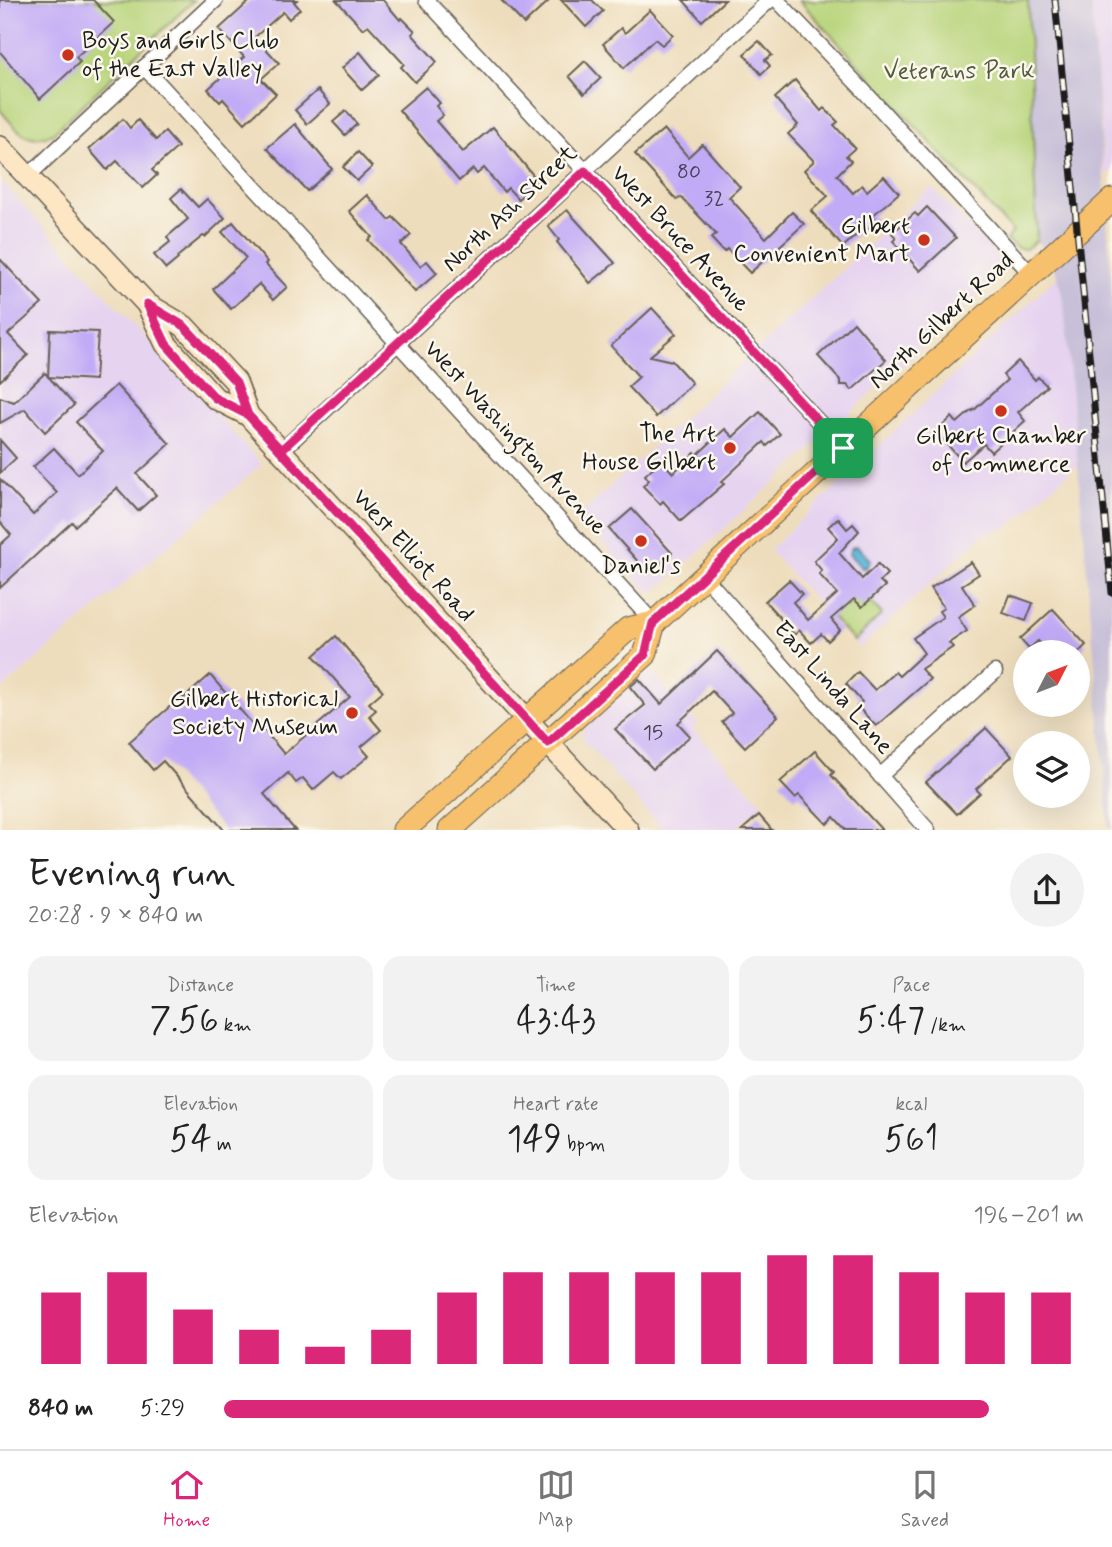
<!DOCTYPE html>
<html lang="en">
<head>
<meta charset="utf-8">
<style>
	:root { --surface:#fff; --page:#f2f2f2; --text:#222; --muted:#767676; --line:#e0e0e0; --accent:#db2777 }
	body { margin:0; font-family:Mynerve,sans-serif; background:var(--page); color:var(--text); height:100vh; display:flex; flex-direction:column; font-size:26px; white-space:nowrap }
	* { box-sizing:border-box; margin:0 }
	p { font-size:23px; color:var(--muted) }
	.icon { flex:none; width:38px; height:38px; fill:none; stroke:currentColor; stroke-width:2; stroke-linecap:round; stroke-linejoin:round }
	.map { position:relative; height:830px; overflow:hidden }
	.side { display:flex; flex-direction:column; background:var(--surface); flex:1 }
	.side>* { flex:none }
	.needle { width:46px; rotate:48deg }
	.fabs { position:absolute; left:1013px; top:640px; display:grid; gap:14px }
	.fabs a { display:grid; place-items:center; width:77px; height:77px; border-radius:50%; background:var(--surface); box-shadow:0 7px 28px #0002; font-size:35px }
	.pin { position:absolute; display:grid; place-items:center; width:60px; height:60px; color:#fff; margin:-30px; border-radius:14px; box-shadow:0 4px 10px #0006 }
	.round { display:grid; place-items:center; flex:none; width:74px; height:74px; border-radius:37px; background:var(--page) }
	.overview { display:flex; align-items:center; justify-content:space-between; height:119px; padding:0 28px }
	h1 { font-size:38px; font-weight:600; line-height:52px }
	.stats { display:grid; grid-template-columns:repeat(3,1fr); gap:10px; height:119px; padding:7px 28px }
	.stats div { display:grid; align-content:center; border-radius:18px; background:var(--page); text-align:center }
	.stats b { font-size:35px; font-weight:600 }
	.stats small { font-size:19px; font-weight:400 }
	.stats p { font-size:19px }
	.chart { height:196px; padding:14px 28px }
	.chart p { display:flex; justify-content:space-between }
	.chart svg { width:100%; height:126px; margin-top:7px; stroke:var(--accent); stroke-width:6 }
	ul { padding:0 28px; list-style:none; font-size:23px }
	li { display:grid; grid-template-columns:112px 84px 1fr; align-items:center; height:52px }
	li i { height:18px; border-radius:9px; background:var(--accent) }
	.tab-bar { display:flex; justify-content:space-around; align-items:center; height:98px; border-top:2px solid var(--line); background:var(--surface); font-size:19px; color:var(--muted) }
	.tab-bar a { display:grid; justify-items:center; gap:4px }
	.tab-bar .selected { color:var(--accent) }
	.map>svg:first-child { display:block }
	.built { fill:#e6d3f0 }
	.industrial { fill:#c8c0d8 }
	.green { fill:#b8d47a; stroke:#6a784b; stroke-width:2 }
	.water { fill:#57b3d5; stroke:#3a6878; stroke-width:2 }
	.building { fill:#c2abf6 }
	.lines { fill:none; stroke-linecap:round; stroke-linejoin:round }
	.street-casing { stroke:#666054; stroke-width:17 }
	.secondary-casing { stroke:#666054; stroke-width:24 }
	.primary-casing { stroke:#666054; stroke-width:25 }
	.street { stroke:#fff; stroke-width:14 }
	.secondary { stroke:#fce6c4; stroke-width:21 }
	.primary { stroke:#f7c06c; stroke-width:23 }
	.rail-casing { stroke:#1c1c1c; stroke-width:7 }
	.rail { stroke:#fbf7ec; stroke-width:4.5; stroke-dasharray:13; stroke-linecap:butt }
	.route-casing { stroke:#fff; stroke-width:14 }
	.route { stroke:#db2777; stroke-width:9 }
	.poi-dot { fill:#c8321e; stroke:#fbf7ec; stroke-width:2.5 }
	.labels { text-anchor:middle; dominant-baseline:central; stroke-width:5; stroke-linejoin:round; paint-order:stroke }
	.number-label { font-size:21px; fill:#464052 }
	.poi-label { font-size:24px; fill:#1c1c1c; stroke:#fbf7ec; text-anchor:end }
	.park-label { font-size:24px; fill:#535c3d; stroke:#fbf7ec }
	.street-label { font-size:24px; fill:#1c1c1c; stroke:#fbf7ec }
</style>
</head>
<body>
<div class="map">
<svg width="1112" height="830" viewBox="0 0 1112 830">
	<rect width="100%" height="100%" fill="#fbf7ec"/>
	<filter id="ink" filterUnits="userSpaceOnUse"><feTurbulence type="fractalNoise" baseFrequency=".0143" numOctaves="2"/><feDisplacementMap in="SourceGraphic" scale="14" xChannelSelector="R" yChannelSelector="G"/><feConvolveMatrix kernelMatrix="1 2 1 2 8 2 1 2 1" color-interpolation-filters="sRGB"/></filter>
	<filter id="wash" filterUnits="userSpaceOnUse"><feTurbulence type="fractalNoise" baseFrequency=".00686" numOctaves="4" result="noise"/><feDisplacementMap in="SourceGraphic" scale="28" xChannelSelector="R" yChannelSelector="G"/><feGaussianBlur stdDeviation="1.57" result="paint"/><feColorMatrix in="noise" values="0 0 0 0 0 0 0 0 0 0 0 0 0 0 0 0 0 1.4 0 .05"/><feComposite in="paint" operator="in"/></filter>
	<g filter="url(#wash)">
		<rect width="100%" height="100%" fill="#eeddbc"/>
		<g class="built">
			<path d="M 1091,0 L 1112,0 L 1112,170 L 1105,176 Z"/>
			<path d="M 0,180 L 262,464 L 0,691 Z"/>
			<path d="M 931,187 L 999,257 L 1003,272 L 665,583 L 656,590 L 649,591 L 641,585 L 579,516 Z"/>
			<path d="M 1058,276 L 1064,305 L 1078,464 L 1008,527 L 983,535 L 860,648 L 769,550 Z"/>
			<path d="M 646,666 L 698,724 L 693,729 L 763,804 L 735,829 L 663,829 L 583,740 L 583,732 L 589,717 Z"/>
		</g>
		<path class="industrial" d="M 1028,0 L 1091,0 L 1112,291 L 1112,829 L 1109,829 L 1064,305 L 1058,276 L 1037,240 Z"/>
		<g class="green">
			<path d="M 0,0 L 194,0 L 53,133 C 25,146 17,129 0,110 Z"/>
			<path d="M 799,0 L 1028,0 L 1037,240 L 1026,249 L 1017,248 L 1006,240 L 1013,232 Z"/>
			<path d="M 854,584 L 882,614 L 854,641 L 825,610 Z"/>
		</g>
		<path class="water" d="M 857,546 L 870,560 L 866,568 L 862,568 L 849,554 L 851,548 Z"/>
		<g id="blocks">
			<g class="building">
				<path d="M 0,0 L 93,0 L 114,22 L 76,57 L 80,62 L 40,99 L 0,52 Z"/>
				<path d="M 251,0 L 297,0 L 294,2 L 300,9 L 289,19 L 283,12 L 255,37 L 279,63 L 261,79 L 276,94 L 245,123 L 223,99 L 220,102 L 208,89 L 244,57 L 219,29 Z"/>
				<path d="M 336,0 L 383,0 L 400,20 L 402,18 L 415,31 L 412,34 L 437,62 L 415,82 L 401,67 L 404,64 L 368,25 L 363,29 Z"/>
				<path d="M 501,0 L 550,0 L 524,24 Z"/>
				<path d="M 561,0 L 592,0 L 603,11 L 586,27 Z"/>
				<path d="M 683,0 L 725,0 L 702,21 Z"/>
				<path d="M 650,10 L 673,35 L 662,45 L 655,39 L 624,68 L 603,44 L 621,28 L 625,33 Z"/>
				<path d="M 759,41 L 772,55 L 765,60 L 770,66 L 761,74 L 744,54 Z"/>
				<path d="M 360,52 L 379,75 L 362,90 L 342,68 Z"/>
				<path d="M 585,61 L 601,78 L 584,94 L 569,76 Z"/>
				<path d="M 795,80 L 821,111 L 824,108 L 838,122 L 834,125 L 855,148 L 846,156 L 851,161 L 837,175 L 853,193 L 862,185 L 867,191 L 884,176 L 899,193 L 872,216 L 877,221 L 866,231 L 864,228 L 843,247 L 811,211 L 828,196 L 804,170 L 814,161 L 788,134 L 798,125 L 775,98 Z"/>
				<path d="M 426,87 L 440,103 L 436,106 L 443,115 L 436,121 L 463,152 L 493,127 L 538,181 L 518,199 L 508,188 L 504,192 L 484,168 L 477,174 L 473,169 L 459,181 L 399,110 Z"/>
				<path d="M 318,90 L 330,104 L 307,124 L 295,110 Z"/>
				<path d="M 346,111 L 357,124 L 345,135 L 333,122 Z"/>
				<path d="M 123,119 L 130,128 L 138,120 L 156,140 L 165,132 L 178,147 L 152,170 L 157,175 L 143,188 L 117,161 L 107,170 L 89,149 Z"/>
				<path d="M 295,124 L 332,169 L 307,191 L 267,148 Z"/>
				<path d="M 664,129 L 688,157 L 702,144 L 740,187 L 729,197 L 766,238 L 792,212 L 804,224 L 750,273 L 727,249 L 724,252 L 711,238 L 716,234 L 681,197 L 677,200 L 635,154 Z"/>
				<path d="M 358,152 L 372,167 L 357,181 L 343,167 Z"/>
				<path d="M 181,189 L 198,207 L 207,199 L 225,218 L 205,237 L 203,236 L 177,257 L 178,259 L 166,269 L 154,255 L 170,242 L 167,237 L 188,219 L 171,198 Z"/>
				<path d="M 367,195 L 389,220 L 393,217 L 411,235 L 401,244 L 420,266 L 427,261 L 437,273 L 415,292 L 368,240 L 372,237 L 349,211 Z"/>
				<path d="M 927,207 L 956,238 L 920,271 L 893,241 L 896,238 L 892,233 L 915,213 L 918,216 Z"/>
				<path d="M 567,210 L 615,263 L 590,283 L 557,242 L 559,240 L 548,226 Z"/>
				<path d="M 233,222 L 267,262 L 265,264 L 287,287 L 273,300 L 259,284 L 231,309 L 213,289 L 246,258 L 222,232 Z"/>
				<path d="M 0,259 L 42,304 L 8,334 L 28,355 L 0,381 Z"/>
				<path d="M 652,308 L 676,334 L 650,356 L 672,361 L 692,383 L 656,417 L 628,387 L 639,377 L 611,346 Z"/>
				<path d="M 854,322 L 886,360 L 852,390 L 847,385 L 840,385 L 840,380 L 818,356 Z"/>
				<path d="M 50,330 L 98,332 L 95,380 L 48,377 Z"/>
				<path d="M 1018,361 L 1035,380 L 1038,377 L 1047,386 L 1018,412 L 1025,421 L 991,452 L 984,444 L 963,462 L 936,432 L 952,417 L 957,423 L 972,410 L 973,411 L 1007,380 L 1003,375 Z"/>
				<path d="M 45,373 L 74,405 L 45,432 L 25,409 L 0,423 L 0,397 L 14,402 Z"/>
				<path d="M 116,385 L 170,444 L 137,474 L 156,495 L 138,511 L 117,488 L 75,526 L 72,522 L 0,588 L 0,545 L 11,535 L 0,522 L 0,479 L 33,515 L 57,493 L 33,467 L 54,448 L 78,474 L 103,451 L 76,422 Z"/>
				<path d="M 760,412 L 780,434 L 767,446 L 764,442 L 721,482 L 724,484 L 681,521 L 663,501 L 660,504 L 643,486 L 649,480 L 645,475 L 661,460 L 673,473 L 695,453 L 697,455 L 725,429 L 733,437 Z"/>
				<path d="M 0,440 L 16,458 L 0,473 Z"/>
				<path d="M 632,509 L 672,553 L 649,574 L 609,529 Z"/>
				<path d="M 838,518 L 847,529 L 853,524 L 859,531 L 839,553 L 862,579 L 878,564 L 887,574 L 880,581 L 885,586 L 862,607 L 854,599 L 831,619 L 840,630 L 828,641 L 821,634 L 811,643 L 799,630 L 795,635 L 765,601 L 789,580 L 802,594 L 793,602 L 808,620 L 837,594 L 819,574 L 822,571 L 814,561 L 838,538 L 828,527 Z"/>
				<path d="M 971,562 L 979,574 L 962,585 L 975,605 L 958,617 L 967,631 L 949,643 L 953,647 L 921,669 L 930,679 L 876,726 L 857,706 L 862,702 L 846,684 L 858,672 L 875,690 L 895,672 L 899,676 L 924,653 L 913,638 L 943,617 L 939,611 L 944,608 L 931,588 Z"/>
				<path d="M 1010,595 L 1033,603 L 1026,621 L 1003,613 Z"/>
				<path d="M 1053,609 L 1086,645 L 1078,653 L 1049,653 L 1038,641 L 1029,649 L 1020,639 Z"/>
				<path d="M 336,636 L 383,691 L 369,703 L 376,710 L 369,716 L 381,730 L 361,747 L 369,756 L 341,779 L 334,772 L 313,790 L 303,778 L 296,783 L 288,773 L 264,794 L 295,830 L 224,830 L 163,761 L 153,770 L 129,742 L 182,696 L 184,698 L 210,675 L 255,727 L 259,724 L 284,754 L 350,697 L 314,656 Z"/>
				<path d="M 717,651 L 778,716 L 745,747 L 722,722 L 732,713 L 712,691 L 678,723 L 690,736 L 653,769 L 615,729 L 645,705 L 630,687 L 639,679 L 661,704 Z"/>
				<path d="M 986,728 L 1012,756 L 976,789 L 980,793 L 957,814 L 926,782 Z"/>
				<path d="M 815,751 L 834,772 L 831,775 L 882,830 L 846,830 L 834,817 L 827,824 L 799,795 L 795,798 L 780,782 Z"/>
				<path d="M 759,815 L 772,830 L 742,830 Z"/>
			</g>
		</g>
	</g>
	<g filter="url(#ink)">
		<use href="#blocks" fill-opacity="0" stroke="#666054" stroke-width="2"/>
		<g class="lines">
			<g class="street-casing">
				<g id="street">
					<path d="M 426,0 L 843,448"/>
					<path d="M 777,0 L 863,90 L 1032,275"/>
					<path d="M 144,67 L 654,623"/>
					<path d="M 27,177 L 216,0"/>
					<path d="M 281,451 L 770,0"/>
					<path d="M 704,576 L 928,830"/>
					<path d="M 880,776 L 995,672"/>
				</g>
			</g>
			<g class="secondary-casing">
				<g id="secondary">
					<path d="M 0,147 L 147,304 L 184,326 L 236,382 L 248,415"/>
					<path d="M 147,304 L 166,344 L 215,398 L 248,415 L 628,830"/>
				</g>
			</g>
			<g class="primary-casing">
				<g id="primary">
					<path d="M 404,830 L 628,629 L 654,623 L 1112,200"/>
					<path d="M 450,830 L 645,655 L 654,623"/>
				</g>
			</g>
			<use href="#street" class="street"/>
			<use href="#secondary" class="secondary"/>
			<use href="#primary" class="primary"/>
			<g class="rail-casing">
				<path id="rail" d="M 1055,0 L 1112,593"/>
			</g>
			<use href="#rail" class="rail"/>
		</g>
	</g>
	<g class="lines" filter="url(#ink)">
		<g class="route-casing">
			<path id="route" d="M 843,448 L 585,171 L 281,450 L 248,415 L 236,382 L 184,326 L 147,304 L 166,344 L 191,372 L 215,398 L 248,415 L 548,743 L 645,655 L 653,623 L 843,448"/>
		</g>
		<use href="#route" class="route"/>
	</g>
	<g class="poi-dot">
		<circle cx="68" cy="55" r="7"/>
		<circle cx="924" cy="240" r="7"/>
		<circle cx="1001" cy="411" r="7"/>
		<circle cx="730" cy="448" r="7"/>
		<circle cx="641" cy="541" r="7"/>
		<circle cx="352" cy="713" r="7"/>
	</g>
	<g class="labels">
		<g class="number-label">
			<text x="689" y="172">80</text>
			<text x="714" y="199">32</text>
			<text x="653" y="733">15</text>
		</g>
		<g class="poi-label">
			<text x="82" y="41" text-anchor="start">Boys and Girls Club<tspan x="82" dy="28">of the East Valley</tspan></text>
			<text x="910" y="226">Gilbert<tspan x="910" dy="28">Convenient Mart</tspan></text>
			<text x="716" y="434">The Art<tspan x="716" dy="28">House Gilbert</tspan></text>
			<text x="1001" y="436" text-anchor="middle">Gilbert Chamber<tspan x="1001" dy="28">of Commerce</tspan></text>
			<text x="641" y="566" text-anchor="middle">Daniel's</text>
			<text x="338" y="699">Gilbert Historical<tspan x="338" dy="28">Society Museum</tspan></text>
		</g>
		<g class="park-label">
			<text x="959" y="71">Veterans Park</text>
		</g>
		<g class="street-label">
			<text transform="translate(510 209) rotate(-43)">North Ash Street</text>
			<text transform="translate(680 239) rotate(47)">West Bruce Avenue</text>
			<text transform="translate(942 321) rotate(-43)">North Gilbert Road</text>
			<text transform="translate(515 438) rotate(47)">West Washington Avenue</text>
			<text transform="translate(413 556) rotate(48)">West Elliot Road</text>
			<text transform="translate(833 688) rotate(49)">East Linda Lane</text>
		</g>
	</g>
</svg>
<div class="fabs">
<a><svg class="needle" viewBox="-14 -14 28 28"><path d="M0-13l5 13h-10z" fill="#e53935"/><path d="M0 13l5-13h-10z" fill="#767676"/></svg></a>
<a><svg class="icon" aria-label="layers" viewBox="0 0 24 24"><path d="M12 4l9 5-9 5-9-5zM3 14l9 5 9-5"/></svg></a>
</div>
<div class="pin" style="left:843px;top:448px;background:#1e9e55"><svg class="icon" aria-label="arrive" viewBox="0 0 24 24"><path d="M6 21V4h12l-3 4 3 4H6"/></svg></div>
</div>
<section class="side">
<div class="overview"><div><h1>Evening run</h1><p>20:28 · 9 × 840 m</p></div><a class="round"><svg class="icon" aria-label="share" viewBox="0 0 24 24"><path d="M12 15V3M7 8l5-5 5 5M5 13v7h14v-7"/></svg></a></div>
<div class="stats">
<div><p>Distance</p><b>7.56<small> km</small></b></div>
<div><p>Time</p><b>43:43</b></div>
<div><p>Pace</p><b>5:47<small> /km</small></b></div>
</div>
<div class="stats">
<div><p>Elevation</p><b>54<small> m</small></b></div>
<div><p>Heart rate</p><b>149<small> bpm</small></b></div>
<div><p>kcal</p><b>561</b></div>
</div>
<div class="chart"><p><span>Elevation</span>196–201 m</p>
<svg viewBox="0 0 160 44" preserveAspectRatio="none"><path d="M5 44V19M15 44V12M25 44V25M35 44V32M45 44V38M55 44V32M65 44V19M75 44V12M85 44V12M95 44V12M105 44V12M115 44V6M125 44V6M135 44V12M145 44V19M155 44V19"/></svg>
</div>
<ul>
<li><b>840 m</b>5:29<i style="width:89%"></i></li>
</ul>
</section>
<nav class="tab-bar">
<a class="selected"><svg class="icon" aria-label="home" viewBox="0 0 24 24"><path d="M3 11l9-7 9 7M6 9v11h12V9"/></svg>Home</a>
<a><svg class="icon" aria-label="map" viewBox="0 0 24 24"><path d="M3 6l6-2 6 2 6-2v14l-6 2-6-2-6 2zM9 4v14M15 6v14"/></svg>Map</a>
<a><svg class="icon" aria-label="saved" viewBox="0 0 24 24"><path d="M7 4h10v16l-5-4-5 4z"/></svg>Saved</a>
</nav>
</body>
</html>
